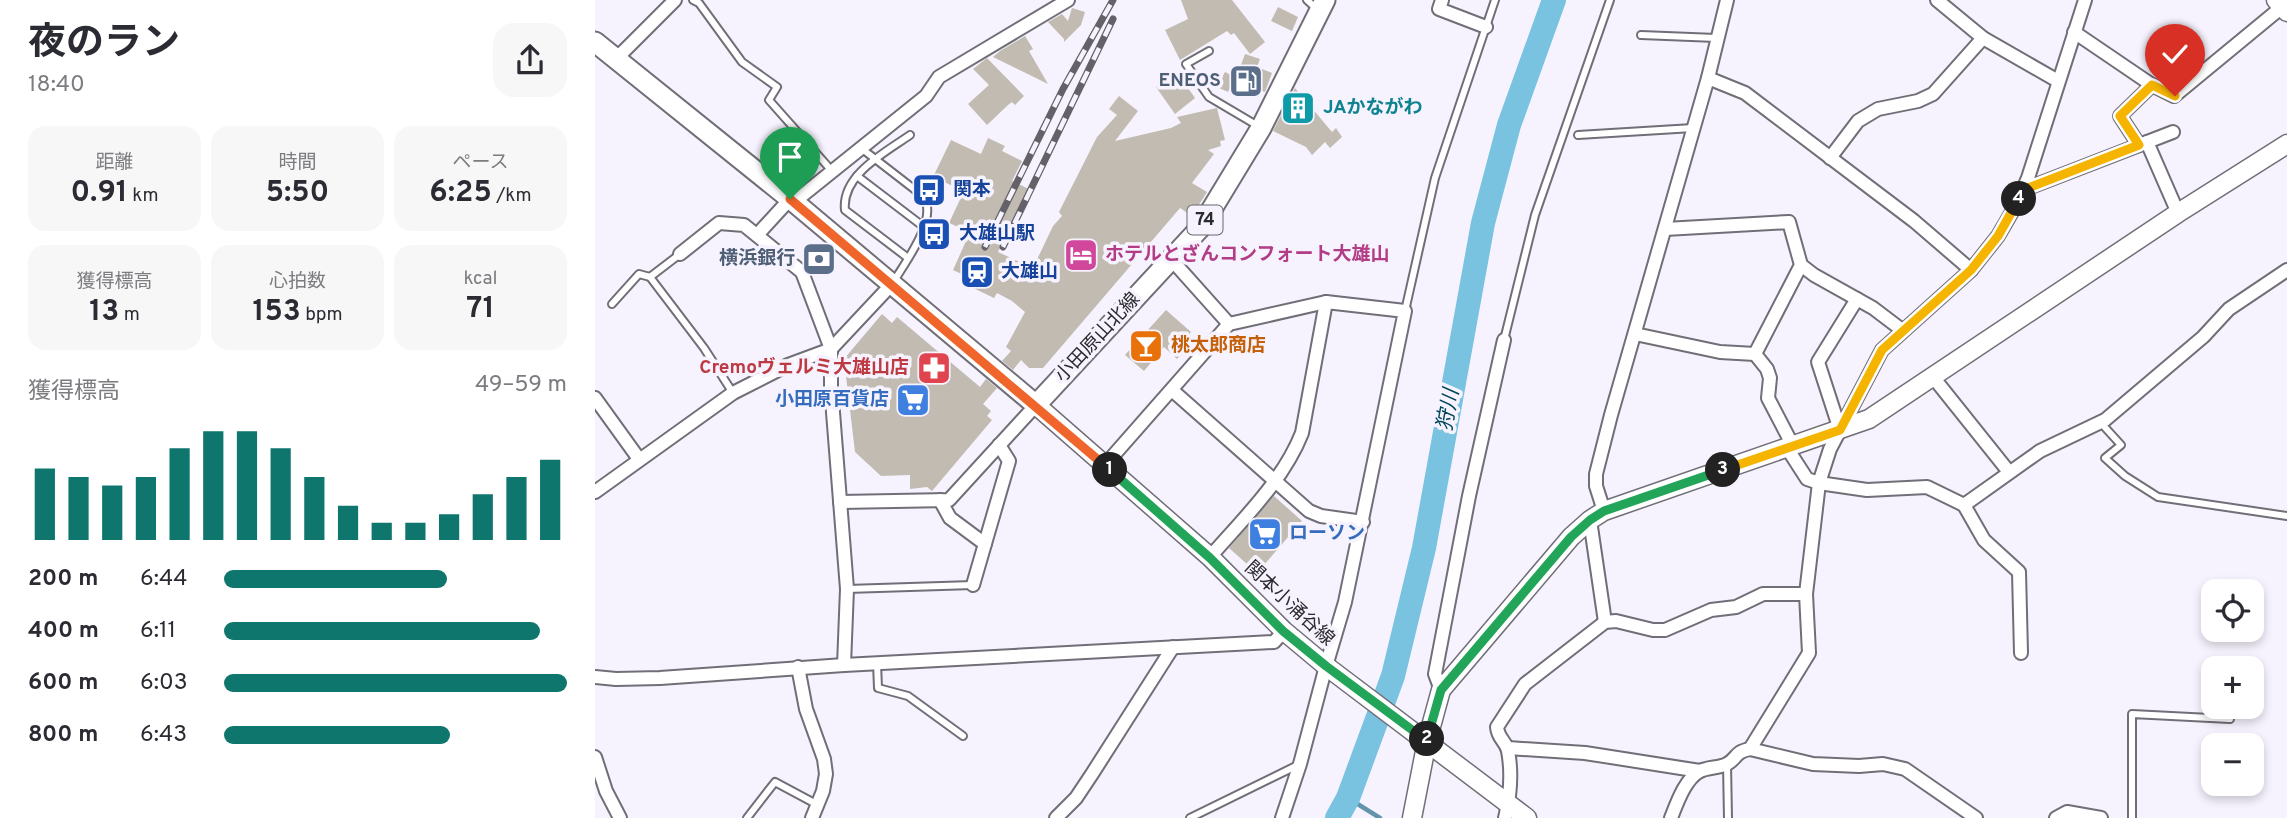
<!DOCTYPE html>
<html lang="ja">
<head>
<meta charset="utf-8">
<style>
	:root { --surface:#fff; --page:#f7f7f7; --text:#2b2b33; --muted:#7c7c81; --accent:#0f766e }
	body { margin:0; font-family:Overpass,"Noto Sans JP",sans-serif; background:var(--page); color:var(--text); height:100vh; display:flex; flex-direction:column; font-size:26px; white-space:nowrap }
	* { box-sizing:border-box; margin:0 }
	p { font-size:23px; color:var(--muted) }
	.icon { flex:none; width:38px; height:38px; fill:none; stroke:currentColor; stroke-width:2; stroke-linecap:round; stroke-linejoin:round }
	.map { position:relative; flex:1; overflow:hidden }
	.side { display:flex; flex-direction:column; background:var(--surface); width:595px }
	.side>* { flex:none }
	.tools { position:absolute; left:1606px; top:579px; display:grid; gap:14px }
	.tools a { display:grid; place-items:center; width:63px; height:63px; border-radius:14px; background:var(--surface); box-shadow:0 4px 10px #0003; font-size:35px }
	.pin { position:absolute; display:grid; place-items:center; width:60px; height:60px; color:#fff; margin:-72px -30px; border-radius:50% 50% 50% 0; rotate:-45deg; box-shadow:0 0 7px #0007 }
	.pin .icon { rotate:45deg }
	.km { position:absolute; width:35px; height:35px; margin:-18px; border-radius:50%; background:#222; color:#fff; font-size:19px; line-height:35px; text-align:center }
	.round { display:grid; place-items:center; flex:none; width:74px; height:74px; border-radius:21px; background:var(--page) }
	.head { display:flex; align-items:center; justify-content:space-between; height:119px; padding:0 28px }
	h1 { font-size:38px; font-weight:700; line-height:52px }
	.figures { display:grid; grid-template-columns:repeat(3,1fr); gap:10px; height:119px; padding:7px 28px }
	.figures div { display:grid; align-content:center; border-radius:18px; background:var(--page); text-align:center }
	.figures b { font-size:30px; font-weight:700 }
	.figures small { font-size:19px; font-weight:400 }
	.figures p { font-size:19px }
	.chart { height:196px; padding:14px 28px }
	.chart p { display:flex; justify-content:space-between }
	.chart svg { width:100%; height:126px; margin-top:7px; stroke:var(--accent); stroke-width:6 }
	ul { padding:0 28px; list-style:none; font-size:23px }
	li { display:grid; grid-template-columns:112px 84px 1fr; align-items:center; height:52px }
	li i { height:18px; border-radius:9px; background:var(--accent) }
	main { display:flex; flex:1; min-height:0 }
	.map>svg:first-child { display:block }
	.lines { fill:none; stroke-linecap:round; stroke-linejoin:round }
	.stream { stroke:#6294ab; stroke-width:4.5 }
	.river { stroke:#79c2e0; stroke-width:24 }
	.building { fill:#c2bbb2 }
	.lane-casing { stroke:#716e77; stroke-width:10 }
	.street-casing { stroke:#716e77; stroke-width:16 }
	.secondary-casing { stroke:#716e77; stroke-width:21 }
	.primary-casing { stroke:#716e77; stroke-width:23 }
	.lane { stroke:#fff; stroke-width:6 }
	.street { stroke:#fff; stroke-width:12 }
	.secondary { stroke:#fff; stroke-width:18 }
	.primary { stroke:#fff; stroke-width:19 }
	.rail-casing { stroke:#646268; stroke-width:7 }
	.rail { stroke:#f6f3fe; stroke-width:4.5; stroke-dasharray:13; stroke-linecap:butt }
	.split-1-casing { stroke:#fff; stroke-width:14 }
	.split-2-casing { stroke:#fff; stroke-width:14 }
	.split-3-casing { stroke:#fff; stroke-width:14 }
	.split-4-casing { stroke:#fff; stroke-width:14 }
	.split-5-casing { stroke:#fff; stroke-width:14 }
	.split-1 { stroke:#f0652b; stroke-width:9 }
	.split-2 { stroke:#22a559; stroke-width:9 }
	.split-3 { stroke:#22a559; stroke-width:9 }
	.split-4 { stroke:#f5b400; stroke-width:9 }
	.split-5 { stroke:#f5b400; stroke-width:9 }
	.labels { text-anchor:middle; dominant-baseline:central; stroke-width:7; stroke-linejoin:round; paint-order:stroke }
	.shield { fill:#f6f3fe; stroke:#68666c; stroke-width:2 }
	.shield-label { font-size:18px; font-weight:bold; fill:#2b2a2e }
	.service-label { font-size:19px; font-weight:bold; fill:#4e5e75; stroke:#f6f3fe; text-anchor:end }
	.culture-label { font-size:19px; font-weight:bold; fill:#0d838f; stroke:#f6f3fe; text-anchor:start }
	.transit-label { font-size:19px; font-weight:bold; fill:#164399; stroke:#f6f3fe; text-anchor:start }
	.hotel-label { font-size:19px; font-weight:bold; fill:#b23c85; stroke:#f6f3fe; text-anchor:start }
	.street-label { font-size:19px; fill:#2b2a2e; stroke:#f6f3fe }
	.food-label { font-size:19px; font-weight:bold; fill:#c56008; stroke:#f6f3fe; text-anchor:start }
	.health-label { font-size:19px; font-weight:bold; fill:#be3a42; stroke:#f6f3fe; text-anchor:end }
	.shop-label { font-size:19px; font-weight:bold; fill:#366cbe; stroke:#f6f3fe; text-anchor:end }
	.water-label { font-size:21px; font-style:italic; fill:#01455a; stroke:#f6f3fe }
</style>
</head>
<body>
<main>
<section class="side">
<div class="head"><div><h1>夜のラン</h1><p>18:40</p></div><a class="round"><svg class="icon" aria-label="share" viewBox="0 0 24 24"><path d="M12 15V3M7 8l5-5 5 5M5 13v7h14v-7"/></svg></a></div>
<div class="figures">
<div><p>距離</p><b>0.91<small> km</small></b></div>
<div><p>時間</p><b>5:50</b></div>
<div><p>ペース</p><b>6:25<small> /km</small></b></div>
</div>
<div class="figures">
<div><p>獲得標高</p><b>13<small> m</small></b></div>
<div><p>心拍数</p><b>153<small> bpm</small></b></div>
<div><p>kcal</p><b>71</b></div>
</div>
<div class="chart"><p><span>獲得標高</span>49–59 m</p>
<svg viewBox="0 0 160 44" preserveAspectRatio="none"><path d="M5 44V19M15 44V22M25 44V25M35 44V22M45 44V12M55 44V6M65 44V6M75 44V12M85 44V22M95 44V32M105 44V38M115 44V38M125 44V35M135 44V28M145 44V22M155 44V16"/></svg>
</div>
<ul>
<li><b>200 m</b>6:44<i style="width:65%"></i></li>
<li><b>400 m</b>6:11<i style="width:92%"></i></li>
<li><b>600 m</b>6:03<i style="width:100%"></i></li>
<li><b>800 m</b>6:43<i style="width:66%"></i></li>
</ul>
</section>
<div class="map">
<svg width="1692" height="818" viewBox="0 0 1692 818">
	<rect width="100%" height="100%" fill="#f6f3fe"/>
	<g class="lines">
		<path class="stream" d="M 753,798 L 785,818"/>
		<path class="river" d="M 742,818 L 753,798 L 798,676 L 829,548 L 888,223 L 914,125 L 959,0"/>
	</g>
	<g class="building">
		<path d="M 586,0 L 637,0 L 670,42 L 655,54 L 639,33 L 636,35 L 632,31 L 585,60 L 570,30 L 593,19 Z"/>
		<path d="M 683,7 L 703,17 L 697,31 L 676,21 Z"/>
		<path d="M 477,8 L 490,12 L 486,25 L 469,42 L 469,39 L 453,22 L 467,14 L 473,21 Z"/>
		<path d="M 430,36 L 438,49 L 434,51 L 453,84 L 398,57 L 405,51 Z"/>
		<path d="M 650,54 L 665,59 L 662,67 L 677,73 L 670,92 L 640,81 Z"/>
		<path d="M 392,58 L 429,96 L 420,105 L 417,102 L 413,105 L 392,125 L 373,104 L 394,85 L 378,69 Z"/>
		<path d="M 582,72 L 600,98 L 580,114 L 561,87 Z"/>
		<path d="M 630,72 L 640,77 L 633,92 L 622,87 Z"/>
		<path d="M 700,88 L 737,132 L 741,128 L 747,137 L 735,148 L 730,142 L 717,155 L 711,147 L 678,131 Z"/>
		<path d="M 524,96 L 543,111 L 520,141 L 576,128 L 586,123 L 582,117 L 622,108 L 630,140 L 625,141 L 626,146 L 613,150 L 619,154 L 597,183 L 612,192 L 597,216 L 585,208 L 448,368 L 434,368 L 426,360 L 418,370 L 407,361 L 416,351 L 411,347 L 430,312 L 417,301 L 402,293 L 399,298 L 372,285 L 375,278 L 358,270 L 375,232 L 354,223 L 369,191 L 338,177 L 356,140 L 386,154 L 393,138 L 410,146 L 407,151 L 427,161 L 417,181 L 434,189 L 403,252 L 438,268 L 458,226 L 467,216 L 464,212 L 502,137 L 522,115 L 514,109 Z"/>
		<path d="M 571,310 L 596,332 L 585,347 L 589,351 L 582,359 L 569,347 L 549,371 L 530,355 Z"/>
		<path d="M 287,314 L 297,323 L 302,317 L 385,387 L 391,379 L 402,388 L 388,404 L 396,411 L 392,416 L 397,420 L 337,491 L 332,487 L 315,489 L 315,475 L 286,476 L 260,452 L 249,359 Z"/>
		<path d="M 679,496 L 707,521 L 662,573 L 634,548 Z"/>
	</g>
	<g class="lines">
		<g class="lane-casing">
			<g id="lane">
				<path d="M 98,0 L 104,3 L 147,62 L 182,87 L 174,100 L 237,171"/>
				<path d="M 712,0 L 723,10"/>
				<path d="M 1046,35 L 1121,38"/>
				<path d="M 614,51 L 591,64 L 614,97 L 663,126"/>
				<path d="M 983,135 L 1098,128"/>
				<path d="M 266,148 L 328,196 C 344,218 311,261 299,281"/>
				<path d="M 262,176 L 329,227"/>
				<path d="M 85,254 L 55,277 L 109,348 L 138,393"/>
				<path d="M 313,258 L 250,210 C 246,175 291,152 315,135"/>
				<path d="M 17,304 L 44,274 L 55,277"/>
				<path d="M 810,311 L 840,178 L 900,0"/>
				<path d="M 909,340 L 940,215 L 1015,0"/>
				<path d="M 1506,423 L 1526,445 L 1510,458 L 1530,476 L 1563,497 L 1692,516"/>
				<path d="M 252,589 L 378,585"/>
				<path d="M 282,663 L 283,688 L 313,696 L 368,736"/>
				<path d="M 1132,764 L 1133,818"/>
				<path d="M 152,818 L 180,782 L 223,805"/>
				<path d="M 595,818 L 703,765"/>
				<path d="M 1537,818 L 1537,714 L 1635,719"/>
			</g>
		</g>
		<g class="street-casing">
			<g id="street">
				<path d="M 847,0 L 844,9 L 891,27"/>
				<path d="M 1342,0 L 1388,38 L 1463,81"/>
				<path d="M 1479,32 L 1557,85"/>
				<path d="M 20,60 L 80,0"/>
				<path d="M 1113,78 L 1150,93 L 1319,221 L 1376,270"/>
				<path d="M 1552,142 L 1583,213"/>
				<path d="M 1544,145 L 1525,116 L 1557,85 L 1579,96 L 1687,7"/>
				<path d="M 1235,158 L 1263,121 L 1283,109 L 1323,101 L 1338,94 L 1388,38"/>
				<path d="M 1428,190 L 1578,132"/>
				<path d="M 199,202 L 331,96 L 344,77 L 473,0"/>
				<path d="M 1070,229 L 1194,222 L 1206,265 L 1160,354 L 1172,369 L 1175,378 L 1173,398 L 1198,446"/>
				<path d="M 162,235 L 195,199"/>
				<path d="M 85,254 L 124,223 L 149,225 L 207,272 L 236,349 L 236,387 L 252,589 L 249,665"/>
				<path d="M 575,258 L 634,324"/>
				<path d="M 1206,265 L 1219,275 L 1278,308 L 1307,330"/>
				<path d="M 1040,334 L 1125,352 L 1160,354"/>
				<path d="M 1338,377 L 1414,472"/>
				<path d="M 578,391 L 714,511 L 726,516 L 768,522"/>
				<path d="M 0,398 L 44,459"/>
				<path d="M 1245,430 L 1223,362 L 1262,299"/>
				<path d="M 1192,448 L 1212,479 L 1224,483 L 1272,490 L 1332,487 L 1369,505"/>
				<path d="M 510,465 L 634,324 L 731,302 L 810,311 L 750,602 L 731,666 L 705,764 L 687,818"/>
				<path d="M 0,492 L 138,393 L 193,365 L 236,349 L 296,285"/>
				<path d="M 345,500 L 355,518 L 390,544"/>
				<path d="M 245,502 L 354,500 L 441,405"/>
				<path d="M 1009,511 L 1001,486 L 1001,474 L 1016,415 L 1113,78 L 1132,0"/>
				<path d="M 995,520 L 1010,622"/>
				<path d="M 615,557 C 648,519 688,481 707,433 L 731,302"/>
				<path d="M 378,585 L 414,461 L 404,445"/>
				<path d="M 1426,653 L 1424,572 L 1389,540 L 1369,505 L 1445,451 L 1510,420 L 1608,337 L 1634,309 L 1692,270"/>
				<path d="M 203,667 L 211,709 L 229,759 L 231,774 L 228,791 L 217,818"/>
				<path d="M 0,677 L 21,679 L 65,678 L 249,665 L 679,642 L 689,631"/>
				<path d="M 846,690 L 840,674 L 874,496 L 909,340"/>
				<path d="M 913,748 L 990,753 L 1105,771"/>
				<path d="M 1155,749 L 1218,764 L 1264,766 L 1288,764 L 1310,769 L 1381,818"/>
				<path d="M 0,757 L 11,791 L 25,818"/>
				<path d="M 461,818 L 481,798 L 497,774 L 578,647"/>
				<path d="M 910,818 C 915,797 917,772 913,751 C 911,741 903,739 902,727 L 930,684 L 1010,622 L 1021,621 L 1058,630 L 1070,630 L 1116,610 L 1141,607 L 1168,594 L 1211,594"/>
				<path d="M 1076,818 C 1082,803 1090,779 1105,771 C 1113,767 1125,768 1132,764 C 1143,758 1139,752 1155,749 L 1214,653 L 1211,594 L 1224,483 L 1235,449 L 1287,350 L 1376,270 L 1403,236 L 1421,205 L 1433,178 L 1490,0"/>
				<path d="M 1461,818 L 1472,812 L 1506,818"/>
			</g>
		</g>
		<g class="secondary-casing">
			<g id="secondary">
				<path d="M 1681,0 L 1692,12"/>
				<path d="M 441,405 L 615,557 L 689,631 L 731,666 L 932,818"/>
				<path d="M 817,818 L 832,741 L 846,690 L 976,537 L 995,520 L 1009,511 L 1274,419 L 1583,213 L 1692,144"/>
			</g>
		</g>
		<g class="primary-casing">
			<path id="primary" d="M 0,42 L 199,202 L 441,405 L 606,227 L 666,128 L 730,0"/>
		</g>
		<use href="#lane" class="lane"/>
		<use href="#street" class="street"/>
		<use href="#secondary" class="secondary"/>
		<use href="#primary" class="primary"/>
		<g class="rail-casing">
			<g id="rail">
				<path d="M 390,247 L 468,89 L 518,0"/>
				<path d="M 408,247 L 518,19"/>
			</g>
		</g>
		<use href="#rail" class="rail"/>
	</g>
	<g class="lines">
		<g class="split-1-casing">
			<path id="split-1" d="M 195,199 L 515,470"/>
		</g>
		<g class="split-2-casing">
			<path id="split-2" d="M 515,470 L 615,558 L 688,631 L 731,666 L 832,741 L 832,739"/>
		</g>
		<g class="split-3-casing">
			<path id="split-3" d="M 832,739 L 846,690 L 976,537 L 995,520 L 1009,511 L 1128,470"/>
		</g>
		<g class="split-4-casing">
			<path id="split-4" d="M 1128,470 L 1245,430 L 1287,350 L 1376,270 L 1403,236 L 1424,199"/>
		</g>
		<g class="split-5-casing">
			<path id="split-5" d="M 1424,199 L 1428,190 L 1544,145 L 1525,116 L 1557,85 L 1580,96"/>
		</g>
		<use href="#split-1" class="split-1"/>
		<use href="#split-2" class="split-2"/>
		<use href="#split-3" class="split-3"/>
		<use href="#split-4" class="split-4"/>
		<use href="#split-5" class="split-5"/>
	</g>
	<defs>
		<g id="fuel-square" transform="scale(1.75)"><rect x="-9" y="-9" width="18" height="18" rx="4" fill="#5c6f8a" stroke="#f6f3fe"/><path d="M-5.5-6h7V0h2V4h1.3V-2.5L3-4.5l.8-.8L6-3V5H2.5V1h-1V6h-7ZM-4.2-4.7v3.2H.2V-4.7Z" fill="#fff"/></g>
		<g id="building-square" transform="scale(1.75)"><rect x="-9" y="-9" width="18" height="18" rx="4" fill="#0f9aa8" stroke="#f6f3fe"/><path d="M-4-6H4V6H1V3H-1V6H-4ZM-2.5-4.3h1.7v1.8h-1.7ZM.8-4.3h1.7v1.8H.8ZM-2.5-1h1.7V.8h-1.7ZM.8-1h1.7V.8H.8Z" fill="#fff"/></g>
		<g id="bus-square" transform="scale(1.75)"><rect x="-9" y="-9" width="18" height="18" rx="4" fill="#1a4fb4" stroke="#f6f3fe"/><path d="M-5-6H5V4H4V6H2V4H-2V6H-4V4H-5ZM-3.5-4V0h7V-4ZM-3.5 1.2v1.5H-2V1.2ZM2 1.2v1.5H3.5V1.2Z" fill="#fff"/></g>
		<g id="hotel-square" transform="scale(1.75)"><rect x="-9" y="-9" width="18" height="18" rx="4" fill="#d1479c" stroke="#f6f3fe"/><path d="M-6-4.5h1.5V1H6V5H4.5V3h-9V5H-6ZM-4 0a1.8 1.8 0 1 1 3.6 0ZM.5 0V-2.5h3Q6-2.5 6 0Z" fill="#fff"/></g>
		<g id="bank-square" transform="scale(1.75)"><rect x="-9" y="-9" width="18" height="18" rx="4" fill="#5c6f8a" stroke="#f6f3fe"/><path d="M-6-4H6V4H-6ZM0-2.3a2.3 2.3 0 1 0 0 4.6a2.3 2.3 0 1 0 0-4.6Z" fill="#fff"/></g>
		<g id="station-square" transform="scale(1.75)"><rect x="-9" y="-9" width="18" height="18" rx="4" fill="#1a4fb4" stroke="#f6f3fe"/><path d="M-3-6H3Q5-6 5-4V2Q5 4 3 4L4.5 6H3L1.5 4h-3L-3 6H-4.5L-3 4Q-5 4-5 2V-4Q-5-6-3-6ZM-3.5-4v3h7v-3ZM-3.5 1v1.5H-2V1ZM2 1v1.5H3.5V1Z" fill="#fff"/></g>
		<g id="bar-square" transform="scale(1.75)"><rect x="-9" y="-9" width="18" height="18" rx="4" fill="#e8710a" stroke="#f6f3fe"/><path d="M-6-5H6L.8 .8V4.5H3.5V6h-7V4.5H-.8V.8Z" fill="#fff"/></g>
		<g id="pharmacy-square" transform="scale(1.75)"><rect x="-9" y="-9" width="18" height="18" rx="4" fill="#e0444e" stroke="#f6f3fe"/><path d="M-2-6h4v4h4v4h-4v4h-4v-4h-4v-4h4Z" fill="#fff"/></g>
		<g id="supermarket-square" transform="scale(1.75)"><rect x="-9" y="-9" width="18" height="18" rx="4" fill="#3f7fe0" stroke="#f6f3fe"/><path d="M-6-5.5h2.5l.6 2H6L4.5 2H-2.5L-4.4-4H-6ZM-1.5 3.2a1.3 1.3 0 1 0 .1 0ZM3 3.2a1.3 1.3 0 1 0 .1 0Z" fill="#fff"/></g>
	</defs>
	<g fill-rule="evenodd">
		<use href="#fuel-square" x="651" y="81"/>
		<use href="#building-square" x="703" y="108"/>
		<use href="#bus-square" x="334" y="190"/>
		<use href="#bus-square" x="339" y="234"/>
		<use href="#hotel-square" x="486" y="255"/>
		<use href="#bank-square" x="224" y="259"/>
		<use href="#station-square" x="382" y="272"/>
		<use href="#bar-square" x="551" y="346"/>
		<use href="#pharmacy-square" x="339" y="368"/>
		<use href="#supermarket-square" x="318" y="400"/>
		<use href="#supermarket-square" x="670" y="534"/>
	</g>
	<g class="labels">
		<rect class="shield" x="592.5" y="205.5" width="35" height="29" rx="5"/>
		<g class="shield-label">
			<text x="610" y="220">74</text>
		</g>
		<g class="service-label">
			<text x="626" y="81">ENEOS</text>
			<text x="200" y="259">横浜銀行</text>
		</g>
		<g class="culture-label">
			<text x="728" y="108">JAかながわ</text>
		</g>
		<g class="transit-label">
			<text x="358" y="190">関本</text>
			<text x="364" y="234">大雄山駅</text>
			<text x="406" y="272">大雄山</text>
		</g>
		<g class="hotel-label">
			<text x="510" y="255">ホテルとざんコンフォート大雄山</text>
		</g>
		<g class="street-label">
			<text transform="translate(503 338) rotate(-47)">小田原山北線</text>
			<text transform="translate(694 604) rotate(43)">関本小涌谷線</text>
		</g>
		<g class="food-label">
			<text x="576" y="346">桃太郎商店</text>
		</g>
		<g class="health-label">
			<text x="314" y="368">Cremoヴェルミ大雄山店</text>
		</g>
		<g class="shop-label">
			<text x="294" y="400">小田原百貨店</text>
			<text x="694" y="534" text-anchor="start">ローソン</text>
		</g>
		<g class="water-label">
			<text transform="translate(854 410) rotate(-80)">狩川</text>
		</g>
	</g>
</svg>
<div class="tools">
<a><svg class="icon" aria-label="locate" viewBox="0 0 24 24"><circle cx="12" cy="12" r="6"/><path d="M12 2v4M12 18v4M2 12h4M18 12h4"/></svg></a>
<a>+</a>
<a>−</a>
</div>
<div class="pin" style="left:195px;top:199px;background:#1e9e55"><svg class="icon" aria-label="arrive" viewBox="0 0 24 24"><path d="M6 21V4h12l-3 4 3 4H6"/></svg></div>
<div class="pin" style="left:1580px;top:96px;background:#d93025"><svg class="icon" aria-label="check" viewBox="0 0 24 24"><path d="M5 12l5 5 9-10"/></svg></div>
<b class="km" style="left:515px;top:470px">1</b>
<b class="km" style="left:832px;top:739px">2</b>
<b class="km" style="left:1128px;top:470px">3</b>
<b class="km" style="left:1424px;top:199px">4</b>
</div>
</main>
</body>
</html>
